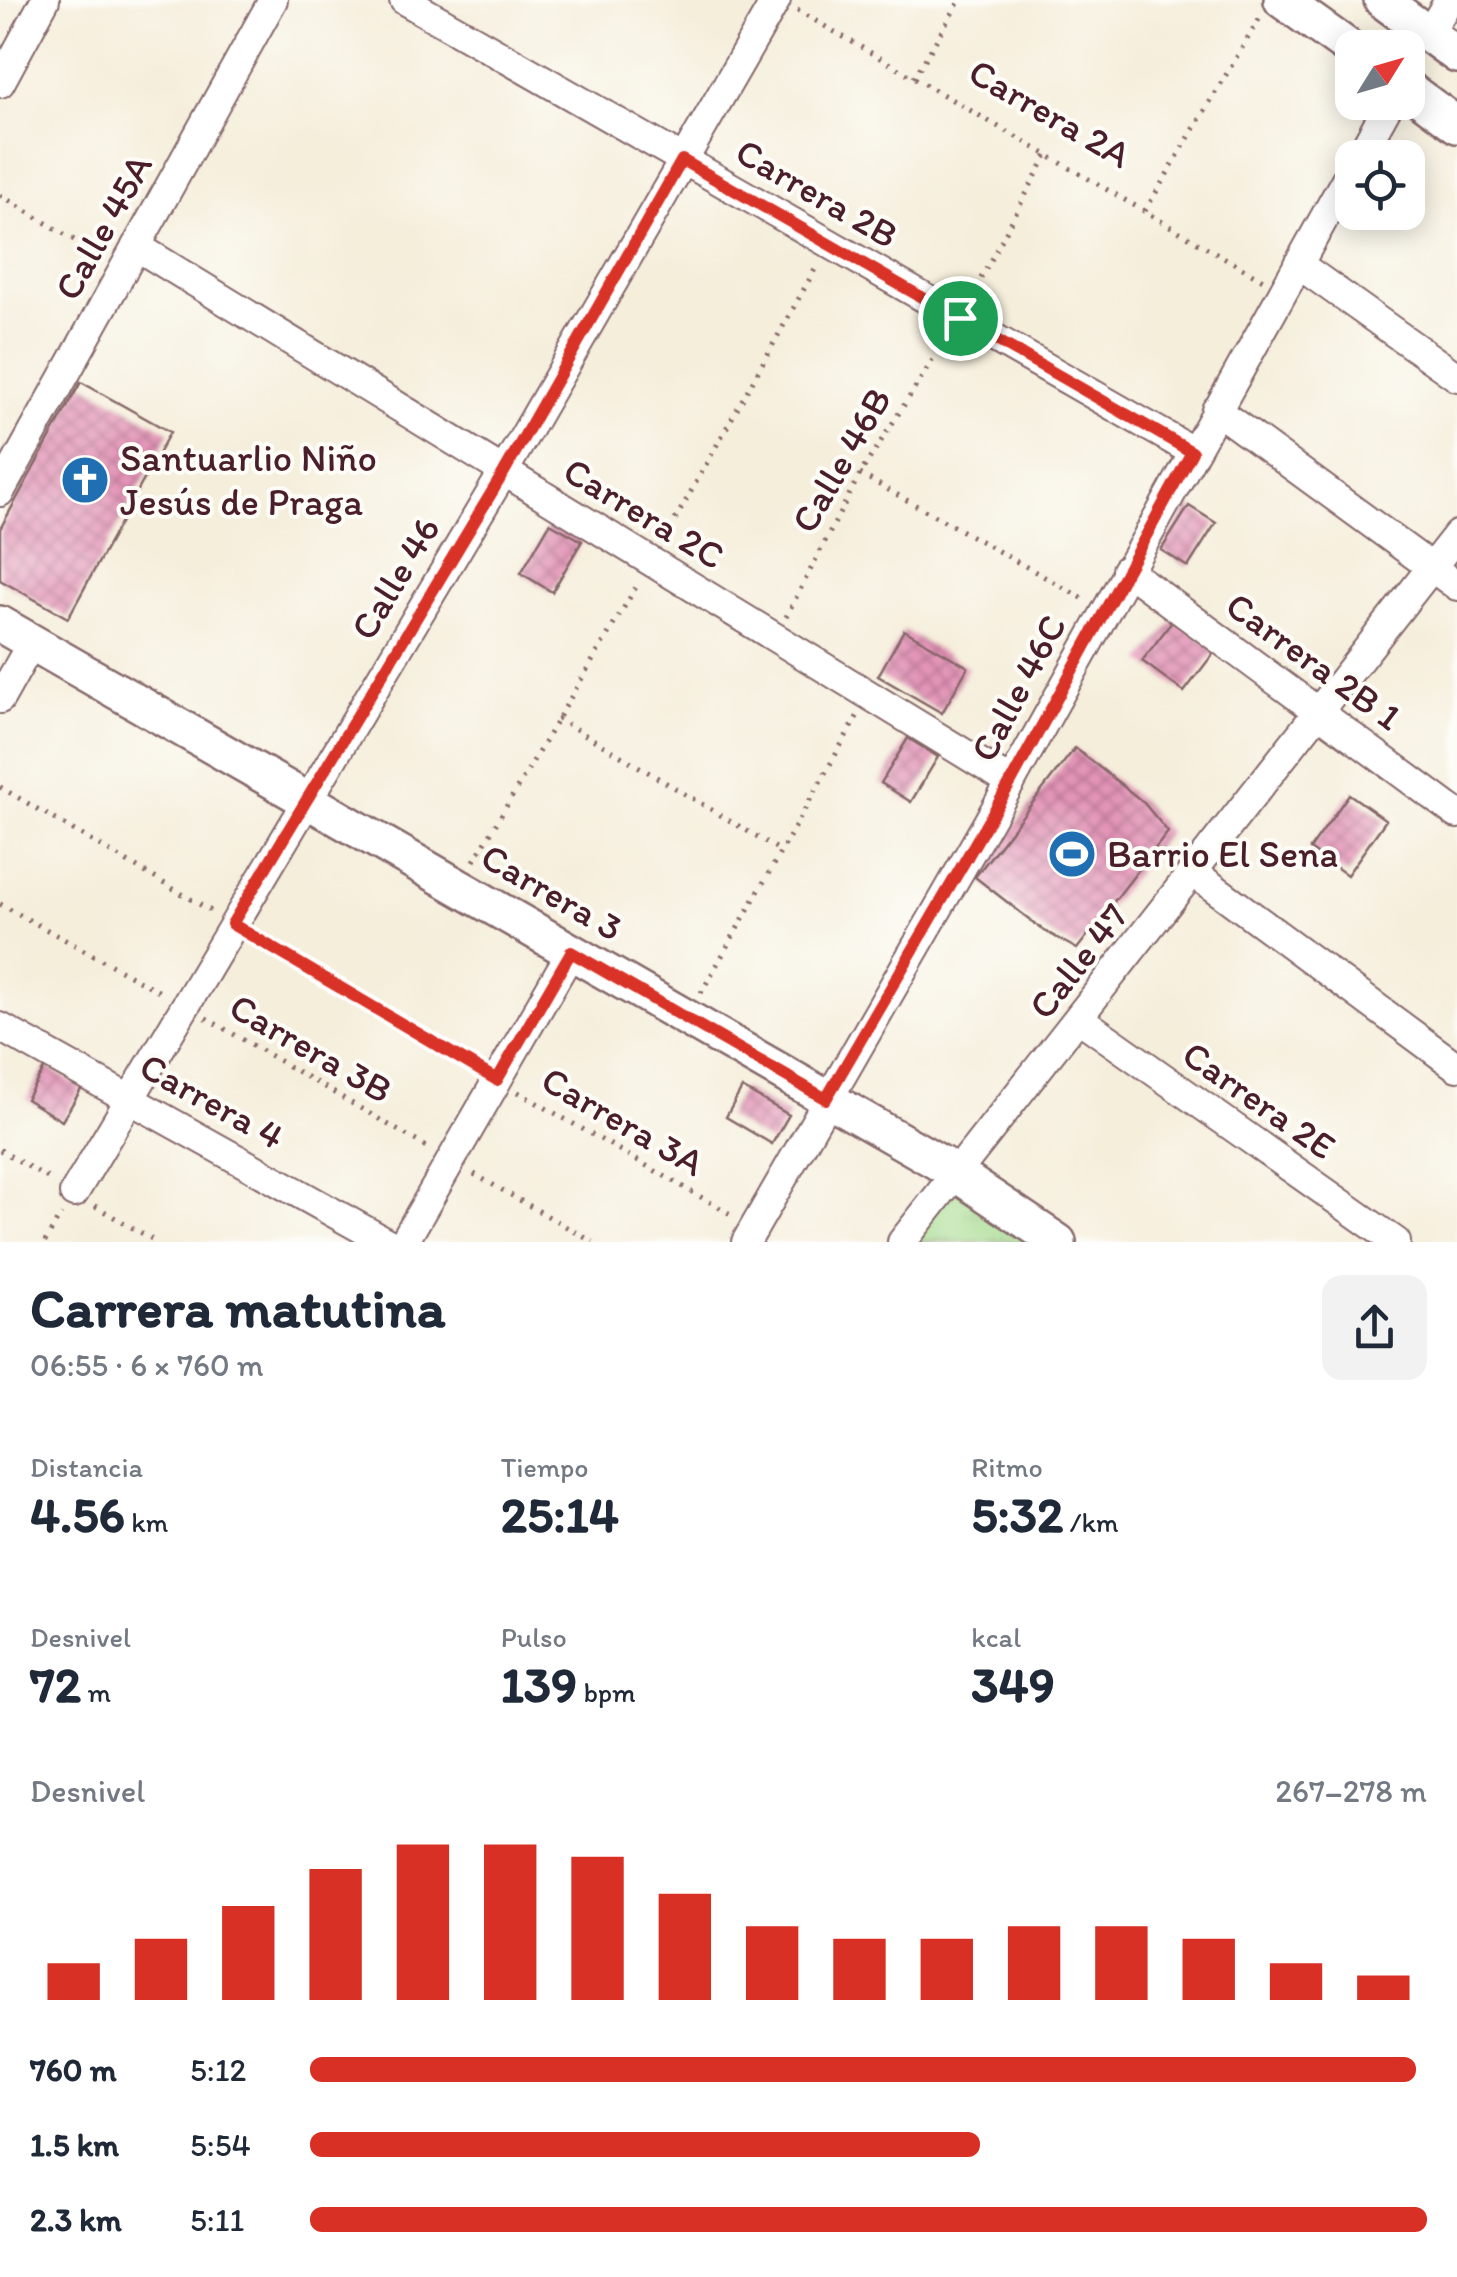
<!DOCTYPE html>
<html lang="es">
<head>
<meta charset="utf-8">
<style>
	:root { --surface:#fff; --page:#f2f2f3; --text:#1f2937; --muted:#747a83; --accent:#d93025 }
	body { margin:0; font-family:Itim,sans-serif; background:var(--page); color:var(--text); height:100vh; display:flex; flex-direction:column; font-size:38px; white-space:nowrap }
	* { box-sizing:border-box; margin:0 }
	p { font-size:32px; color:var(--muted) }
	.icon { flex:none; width:55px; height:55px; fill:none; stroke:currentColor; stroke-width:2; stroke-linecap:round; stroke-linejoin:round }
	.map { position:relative; height:1242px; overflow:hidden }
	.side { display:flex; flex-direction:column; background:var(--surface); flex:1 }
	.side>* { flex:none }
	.needle { width:65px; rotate:53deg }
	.controls { position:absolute; left:1335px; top:30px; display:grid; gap:20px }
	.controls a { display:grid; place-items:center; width:90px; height:90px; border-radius:20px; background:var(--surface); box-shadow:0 5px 25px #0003; font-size:50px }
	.pin { position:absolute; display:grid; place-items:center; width:85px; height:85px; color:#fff; margin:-42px; border:5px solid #fff; border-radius:50%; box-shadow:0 2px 10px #0007 }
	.round { display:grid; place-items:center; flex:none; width:105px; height:105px; border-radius:20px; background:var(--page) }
	.overview { display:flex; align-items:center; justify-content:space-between; height:170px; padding:0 30px }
	h1 { font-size:55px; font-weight:700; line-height:75px }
	.figures { display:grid; grid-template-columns:repeat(3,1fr); gap:15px; height:170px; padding:10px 30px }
	.figures div { display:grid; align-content:center }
	.figures b { font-size:50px; font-weight:700 }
	.figures small { font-size:28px; font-weight:400 }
	.figures p { font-size:28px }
	.chart { height:280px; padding:20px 30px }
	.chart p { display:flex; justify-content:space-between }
	.chart svg { width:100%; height:180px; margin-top:10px; stroke:var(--accent); stroke-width:6 }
	ul { padding:0 30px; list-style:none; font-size:32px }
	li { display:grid; grid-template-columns:160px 120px 1fr; align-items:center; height:75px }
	li i { height:25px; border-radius:12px; background:var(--accent) }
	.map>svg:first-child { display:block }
	.park { fill:url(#park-tufts); stroke:#767d5c; stroke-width:2.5 }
	.building { fill:url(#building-cross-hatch) }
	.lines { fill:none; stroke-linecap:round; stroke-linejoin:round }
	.minor-casing { stroke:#866769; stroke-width:32 }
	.tertiary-casing { stroke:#866769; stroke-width:40 }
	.path { stroke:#866769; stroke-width:5; stroke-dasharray:2.5 8; stroke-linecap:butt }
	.minor { stroke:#fff; stroke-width:28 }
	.tertiary { stroke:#fff; stroke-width:35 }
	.route-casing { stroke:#fff; stroke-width:20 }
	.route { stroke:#d93025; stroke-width:12 }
	.labels { text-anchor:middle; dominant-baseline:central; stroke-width:8; stroke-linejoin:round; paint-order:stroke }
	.street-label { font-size:38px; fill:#4a1f2b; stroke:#fdfcf7 }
	.poi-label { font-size:38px; fill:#4a1f2b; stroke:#fdfcf7; text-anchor:start }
</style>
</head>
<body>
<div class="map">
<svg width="1457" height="1242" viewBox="0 0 1457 1242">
	<defs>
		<pattern id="park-tufts" width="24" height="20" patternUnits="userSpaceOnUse" patternTransform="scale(2.5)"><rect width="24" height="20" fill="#a3db8c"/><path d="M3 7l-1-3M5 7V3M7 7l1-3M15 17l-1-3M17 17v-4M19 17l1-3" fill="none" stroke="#8ebc79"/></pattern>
		<pattern id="building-cross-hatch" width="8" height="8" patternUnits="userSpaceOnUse" patternTransform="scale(2.5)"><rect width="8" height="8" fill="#e394b7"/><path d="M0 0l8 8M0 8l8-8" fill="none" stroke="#ba7895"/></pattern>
	</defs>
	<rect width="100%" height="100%" fill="#fdfcf7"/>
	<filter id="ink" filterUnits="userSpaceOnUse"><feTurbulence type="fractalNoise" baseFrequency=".01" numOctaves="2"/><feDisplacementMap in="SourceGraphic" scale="20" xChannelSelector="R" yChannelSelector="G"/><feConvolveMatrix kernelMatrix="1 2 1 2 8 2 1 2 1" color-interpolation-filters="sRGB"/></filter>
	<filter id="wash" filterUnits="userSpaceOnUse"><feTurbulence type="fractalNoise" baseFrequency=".0048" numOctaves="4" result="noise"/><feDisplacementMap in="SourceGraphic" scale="40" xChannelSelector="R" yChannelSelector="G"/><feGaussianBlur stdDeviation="2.25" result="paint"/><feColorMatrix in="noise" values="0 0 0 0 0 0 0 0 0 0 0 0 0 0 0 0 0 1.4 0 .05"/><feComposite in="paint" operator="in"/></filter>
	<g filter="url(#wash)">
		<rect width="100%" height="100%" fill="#f5eedb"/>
		<path class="park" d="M 958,1174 L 1058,1242 L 902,1242 Z"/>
		<g id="blocks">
			<g class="building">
				<path d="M 81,382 L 170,432 L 68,618 L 0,580 L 0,529 Z"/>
				<path d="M 1189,506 L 1216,523 L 1188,567 L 1161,550 Z"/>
				<path d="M 550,523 L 582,541 L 552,592 L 521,573 Z"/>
				<path d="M 1174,619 L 1216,650 L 1184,692 L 1142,661 Z"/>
				<path d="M 904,630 L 968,667 L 942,713 L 878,676 Z"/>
				<path d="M 908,738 L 938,757 L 911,802 L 881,783 Z"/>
				<path d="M 1075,748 L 1143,802 L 1168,832 L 1077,949 L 1043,930 L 975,877 Z"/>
				<path d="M 1349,794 L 1386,820 L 1347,875 L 1310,849 Z"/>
				<path d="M 46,1066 L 82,1088 L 62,1121 L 26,1099 Z"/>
				<path d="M 742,1088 L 789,1115 L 772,1144 L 726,1117 Z"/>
			</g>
		</g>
	</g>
	<g filter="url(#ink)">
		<use href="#blocks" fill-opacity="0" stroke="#866769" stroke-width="2.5"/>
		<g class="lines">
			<g class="minor-casing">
				<g id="minor">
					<path d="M 404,0 L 1192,451"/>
					<path d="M 1429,34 L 1449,0"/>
					<path d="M 0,83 L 45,0"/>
					<path d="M 1359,158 L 1390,102"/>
					<path d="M 136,246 L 1011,782"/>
					<path d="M 1298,264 L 1457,377"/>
					<path d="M 1216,410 L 1457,586"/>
					<path d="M 0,492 L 273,0"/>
					<path d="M 1126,570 L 1457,814"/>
					<path d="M 0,699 L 32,642"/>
					<path d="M 1194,873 L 1457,1067"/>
					<path d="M 1080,1019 L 1396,1242"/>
					<path d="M 0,1027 L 386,1242"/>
					<path d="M 74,1193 L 504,471 L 776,0"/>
					<path d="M 404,1242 L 571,952"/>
					<path d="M 746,1242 L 1011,782 L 1352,168"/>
					<path d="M 902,1242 L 1457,535"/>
				</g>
			</g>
			<g class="tertiary-casing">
				<g id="tertiary">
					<path d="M 1282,0 L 1352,50"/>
					<path d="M 1382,0 L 1457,55"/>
					<path d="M 1408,89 L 1457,125"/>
					<path d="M 0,624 L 943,1165 L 1058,1242"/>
				</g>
			</g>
			<g class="path">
				<path d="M 797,10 L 1263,280"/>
				<path d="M 914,78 L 960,0"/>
				<path d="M 0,195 L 104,258"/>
				<path d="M 1145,211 L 1261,16"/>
				<path d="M 971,297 L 1047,155"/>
				<path d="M 860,474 L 1084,599"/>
				<path d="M 665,538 L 818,264"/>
				<path d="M 786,617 L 860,474 L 945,341"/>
				<path d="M 557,718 L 781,851"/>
				<path d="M 0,787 L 211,911"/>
				<path d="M 474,861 L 639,582"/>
				<path d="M 0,904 L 162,993"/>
				<path d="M 255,937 L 474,1066"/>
				<path d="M 701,993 L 858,715"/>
				<path d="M 206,1018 L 430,1149"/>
				<path d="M 518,1092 L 734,1216"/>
				<path d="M 0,1150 L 51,1180"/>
				<path d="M 474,1174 L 593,1242"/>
				<path d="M 95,1206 L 157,1242"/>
				<path d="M 45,1242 L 61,1214"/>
			</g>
			<use href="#minor" class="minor"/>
			<use href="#tertiary" class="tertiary"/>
		</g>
	</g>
	<g class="lines" filter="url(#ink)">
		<g class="route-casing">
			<path id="route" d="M 682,160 L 1192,452 L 1011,782 L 826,1099 L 571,952 L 497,1080 L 232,924 L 504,472 Z"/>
		</g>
		<use href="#route" class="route"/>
	</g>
	<defs>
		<g id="church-disc" transform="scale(2.5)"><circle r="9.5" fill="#1f6fb2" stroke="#fdfcf7"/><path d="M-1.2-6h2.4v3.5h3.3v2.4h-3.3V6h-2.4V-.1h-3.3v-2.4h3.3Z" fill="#fff"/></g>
		<g id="stadium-disc" transform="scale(2.5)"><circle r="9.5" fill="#1f6fb2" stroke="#fdfcf7"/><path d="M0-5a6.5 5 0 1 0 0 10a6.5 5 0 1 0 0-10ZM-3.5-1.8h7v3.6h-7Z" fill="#fff"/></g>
	</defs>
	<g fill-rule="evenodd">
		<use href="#church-disc" x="85" y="480"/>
		<use href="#stadium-disc" x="1072" y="854"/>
	</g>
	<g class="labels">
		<g class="street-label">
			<text transform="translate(1050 113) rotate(30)">Carrera 2A</text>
			<text transform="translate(817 193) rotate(30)">Carrera 2B</text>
			<text transform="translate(103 227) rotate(-61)">Calle 45A</text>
			<text transform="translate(841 460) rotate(-60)">Calle 46B</text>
			<text transform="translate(644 513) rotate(31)">Carrera 2C</text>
			<text transform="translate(395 578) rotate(-59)">Calle 46</text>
			<text transform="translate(1314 661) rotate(36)">Carrera 2B 1</text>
			<text transform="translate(1018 688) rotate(-62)">Calle 46C</text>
			<text transform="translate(552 892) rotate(30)">Carrera 3</text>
			<text transform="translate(1078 961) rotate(-52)">Calle 47</text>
			<text transform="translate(311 1048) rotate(30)">Carrera 3B</text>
			<text transform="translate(1259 1100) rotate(35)">Carrera 2E</text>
			<text transform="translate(212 1101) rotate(29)">Carrera 4</text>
			<text transform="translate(623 1121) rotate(30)">Carrera 3A</text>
		</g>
		<g class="poi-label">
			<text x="120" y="458">Santuarlio Niño<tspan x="120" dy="44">Jesús de Praga</tspan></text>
			<text x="1107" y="854">Barrio El Sena</text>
		</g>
	</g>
</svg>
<div class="controls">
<a><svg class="needle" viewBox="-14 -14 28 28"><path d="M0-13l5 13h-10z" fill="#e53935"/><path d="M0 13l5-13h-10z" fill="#747a83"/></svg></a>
<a><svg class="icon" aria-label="locate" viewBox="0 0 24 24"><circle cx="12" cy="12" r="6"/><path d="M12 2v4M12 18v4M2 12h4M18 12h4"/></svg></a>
</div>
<div class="pin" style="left:960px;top:318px;background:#1e9e55"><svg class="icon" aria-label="arrive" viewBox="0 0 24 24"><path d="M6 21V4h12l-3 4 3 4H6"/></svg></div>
</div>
<section class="side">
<div class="overview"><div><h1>Carrera matutina</h1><p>06:55 · 6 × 760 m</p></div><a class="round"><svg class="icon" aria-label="share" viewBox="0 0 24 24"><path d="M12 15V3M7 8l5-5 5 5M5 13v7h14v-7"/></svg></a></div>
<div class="figures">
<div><p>Distancia</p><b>4.56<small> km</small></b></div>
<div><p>Tiempo</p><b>25:14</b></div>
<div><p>Ritmo</p><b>5:32<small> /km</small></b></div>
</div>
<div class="figures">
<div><p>Desnivel</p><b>72<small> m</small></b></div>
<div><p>Pulso</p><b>139<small> bpm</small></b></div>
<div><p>kcal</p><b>349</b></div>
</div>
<div class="chart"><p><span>Desnivel</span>267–278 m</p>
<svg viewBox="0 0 160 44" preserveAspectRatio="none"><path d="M5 44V35M15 44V29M25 44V21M35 44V12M45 44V6M55 44V6M65 44V9M75 44V18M85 44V26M95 44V29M105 44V29M115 44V26M125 44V26M135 44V29M145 44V35M155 44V38"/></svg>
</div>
<ul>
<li><b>760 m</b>5:12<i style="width:99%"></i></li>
<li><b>1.5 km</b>5:54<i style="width:60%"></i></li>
<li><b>2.3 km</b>5:11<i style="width:100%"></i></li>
</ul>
</section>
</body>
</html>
